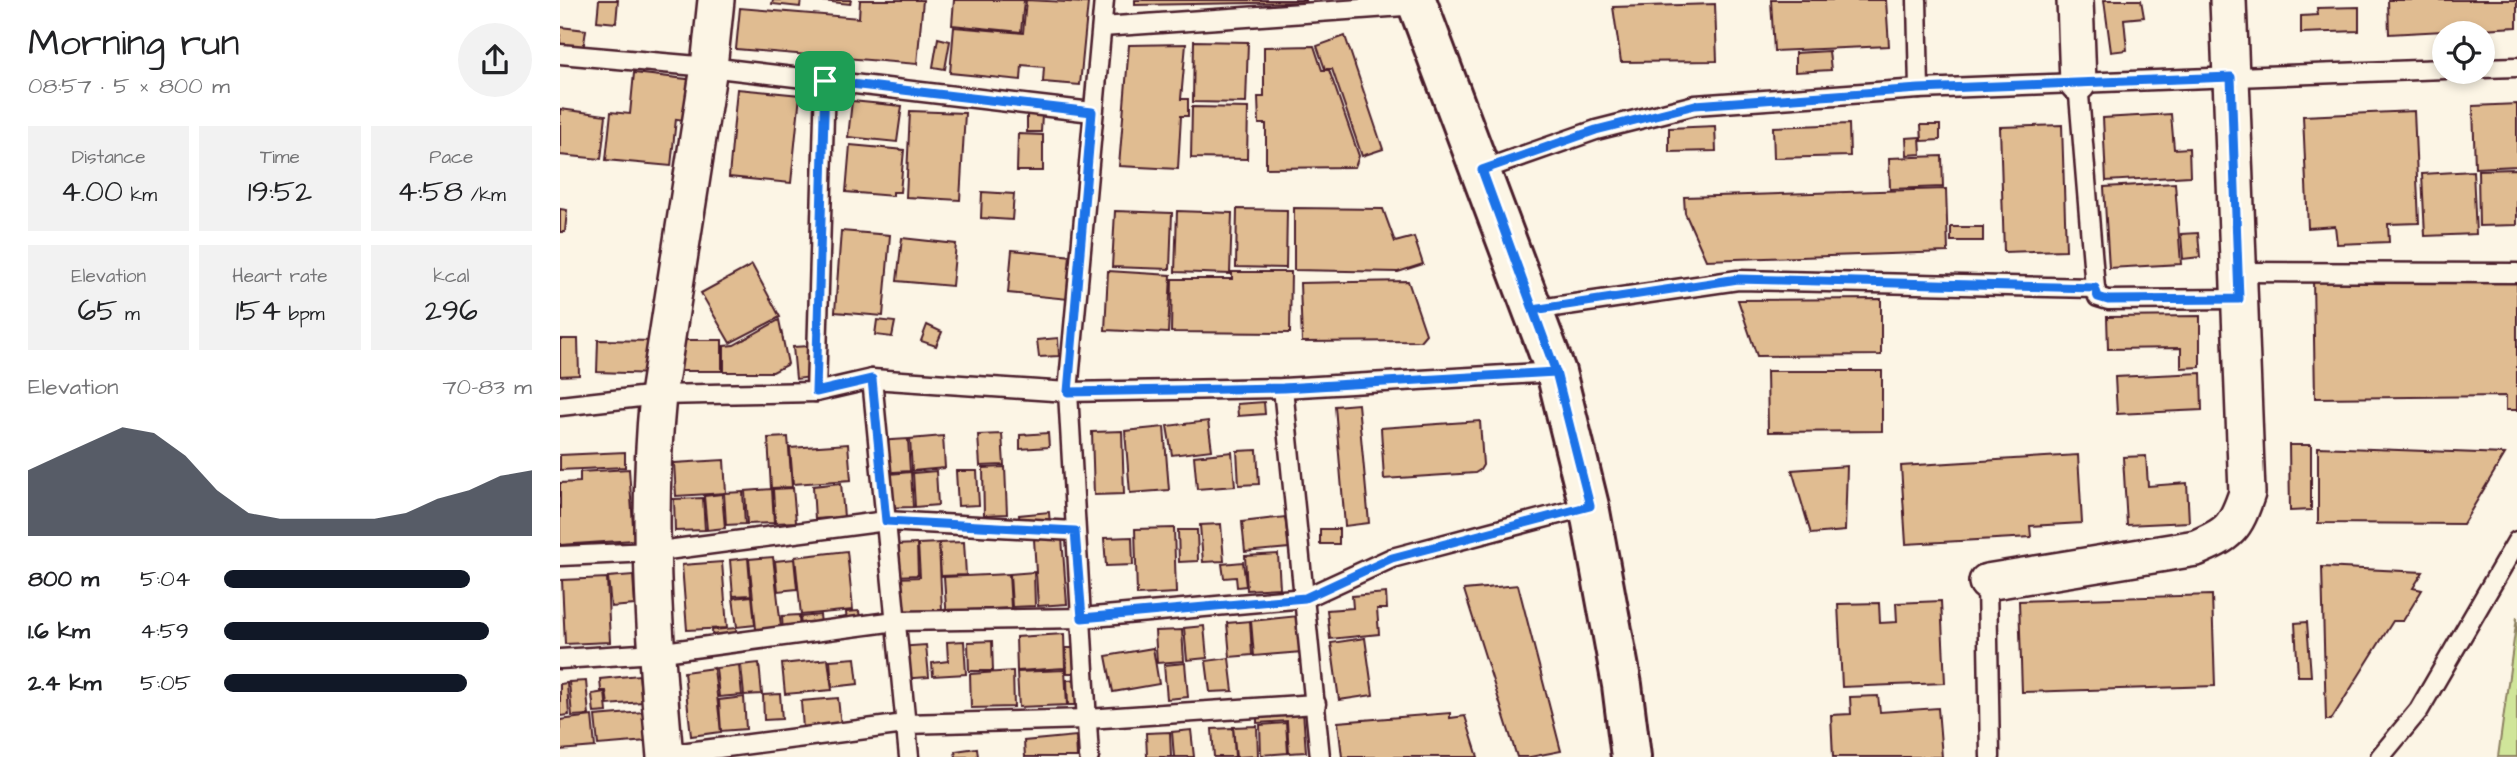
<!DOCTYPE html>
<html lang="en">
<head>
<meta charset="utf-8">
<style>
	:root { --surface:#fff; --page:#f2f2f2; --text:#202124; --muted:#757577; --accent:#111827 }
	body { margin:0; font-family:"Architects Daughter",sans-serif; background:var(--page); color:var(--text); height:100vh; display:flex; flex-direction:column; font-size:26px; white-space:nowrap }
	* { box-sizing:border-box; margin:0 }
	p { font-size:23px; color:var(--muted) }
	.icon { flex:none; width:38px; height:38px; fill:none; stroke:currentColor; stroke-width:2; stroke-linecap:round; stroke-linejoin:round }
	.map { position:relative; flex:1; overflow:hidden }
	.panel { display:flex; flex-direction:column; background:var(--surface); width:560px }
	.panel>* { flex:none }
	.fabs { position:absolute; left:1872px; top:21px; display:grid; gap:14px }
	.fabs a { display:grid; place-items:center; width:63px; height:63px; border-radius:50%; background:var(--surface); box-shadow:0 4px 10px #0003; font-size:35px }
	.pin { position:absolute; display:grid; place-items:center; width:60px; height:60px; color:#fff; margin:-30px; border-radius:14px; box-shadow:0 4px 10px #0006 }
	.round { display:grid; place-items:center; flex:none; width:74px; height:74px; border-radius:37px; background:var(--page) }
	.overview { display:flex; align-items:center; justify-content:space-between; height:119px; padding:0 28px }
	h1 { font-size:38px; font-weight:600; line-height:52px }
	.metrics { display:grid; grid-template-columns:repeat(3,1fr); gap:10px; height:119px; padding:7px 28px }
	.metrics div { display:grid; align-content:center; border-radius:0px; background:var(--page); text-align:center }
	.metrics b { font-size:30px; font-weight:600 }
	.metrics small { font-size:19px; font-weight:400 }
	.metrics p { font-size:19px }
	.chart { height:196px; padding:14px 28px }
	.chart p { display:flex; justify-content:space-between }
	.chart svg { width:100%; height:126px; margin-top:7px; fill:var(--accent); opacity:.7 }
	ul { padding:0 28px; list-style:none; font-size:23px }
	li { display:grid; grid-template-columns:112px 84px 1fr; align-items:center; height:52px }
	li i { height:18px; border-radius:9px; background:var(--accent) }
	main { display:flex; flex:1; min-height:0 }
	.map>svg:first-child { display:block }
	.green { fill:#d0e59a; stroke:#8d8262; stroke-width:2 }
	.building { fill:#e0bc91; stroke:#4a1f2b; stroke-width:2 }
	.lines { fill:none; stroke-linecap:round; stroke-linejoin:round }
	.lane-casing { stroke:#4a1f2b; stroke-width:23 }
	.street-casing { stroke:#4a1f2b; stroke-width:40 }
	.secondary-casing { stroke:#4a1f2b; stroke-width:44 }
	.lane { stroke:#fcf5e5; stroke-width:18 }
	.street { stroke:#fcf5e5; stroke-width:35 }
	.secondary { stroke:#fcf5e5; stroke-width:38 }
	.route-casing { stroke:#fff; stroke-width:14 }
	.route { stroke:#1a73e8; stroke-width:9 }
</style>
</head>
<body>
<main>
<section class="panel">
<div class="overview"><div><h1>Morning run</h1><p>08:57 · 5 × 800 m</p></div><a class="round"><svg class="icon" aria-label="share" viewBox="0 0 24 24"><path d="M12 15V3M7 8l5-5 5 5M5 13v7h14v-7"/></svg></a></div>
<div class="metrics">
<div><p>Distance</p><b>4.00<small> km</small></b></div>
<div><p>Time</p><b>19:52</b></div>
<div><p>Pace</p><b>4:58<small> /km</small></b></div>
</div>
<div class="metrics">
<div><p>Elevation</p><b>65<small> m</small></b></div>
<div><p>Heart rate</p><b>154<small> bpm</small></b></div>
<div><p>kcal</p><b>296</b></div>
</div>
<div class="chart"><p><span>Elevation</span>70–83 m</p>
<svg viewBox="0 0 160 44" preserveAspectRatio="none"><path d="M0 44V21L10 16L20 11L30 6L40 8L50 16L60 28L70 36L80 38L90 38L100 38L110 38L120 36L130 31L140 28L150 23L160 21V44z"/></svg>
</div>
<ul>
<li><b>800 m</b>5:04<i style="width:80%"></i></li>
<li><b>1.6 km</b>4:59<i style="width:86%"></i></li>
<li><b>2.4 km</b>5:05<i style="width:79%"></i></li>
</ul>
</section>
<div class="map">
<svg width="1957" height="757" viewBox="0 0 1957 757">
	<rect width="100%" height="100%" fill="#fcf5e5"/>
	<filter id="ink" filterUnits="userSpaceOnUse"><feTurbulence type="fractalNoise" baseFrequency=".0143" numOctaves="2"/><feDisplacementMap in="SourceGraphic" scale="14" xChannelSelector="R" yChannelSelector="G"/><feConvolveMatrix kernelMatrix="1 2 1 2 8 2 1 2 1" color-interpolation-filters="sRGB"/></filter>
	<g filter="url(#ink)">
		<path class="green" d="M 1957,617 L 1957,757 L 1938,757 Z"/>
		<g class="building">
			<path d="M 39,0 L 58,0 L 56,23 L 37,21 Z"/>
			<path d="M 213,0 L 241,0 L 240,7 L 212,4 Z"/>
			<path d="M 252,0 L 291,0 L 290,4 Z"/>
			<path d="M 300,0 L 363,0 L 357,64 L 176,49 L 180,8 L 299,18 Z"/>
			<path d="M 394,0 L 464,0 L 461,32 L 392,25 Z"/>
			<path d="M 466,0 L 528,3 L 520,85 L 483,82 L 484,67 L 462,65 L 461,80 L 390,73 L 394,27 L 463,33 Z"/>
			<path d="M 575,0 L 746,0 L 746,2 L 575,5 Z"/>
			<path d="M 1211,0 L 1326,0 L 1329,46 L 1214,51 Z"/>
			<path d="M 1544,0 L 1581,0 L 1584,17 L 1564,19 L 1567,50 L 1551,52 Z"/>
			<path d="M 1828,0 L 1957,0 L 1957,27 L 1829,34 Z"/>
			<path d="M 1155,4 L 1157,61 L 1061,62 L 1053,7 Z"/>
			<path d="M 1799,7 L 1799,31 L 1741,33 L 1741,16 L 1758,15 L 1757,8 Z"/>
			<path d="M 0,27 L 26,30 L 23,51 L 0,49 Z"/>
			<path d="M 785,36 L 823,149 L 802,156 L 772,69 L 765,69 L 757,46 Z"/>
			<path d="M 378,38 L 390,41 L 385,69 L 373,67 Z"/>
			<path d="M 634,41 L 688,42 L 686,103 L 633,102 Z"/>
			<path d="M 626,44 L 621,99 L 628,99 L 628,116 L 621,116 L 618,169 L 559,166 L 569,45 Z"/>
			<path d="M 754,46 L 762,70 L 769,70 L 799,156 L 795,167 L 706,168 L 706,124 L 699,124 L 698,97 L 704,97 L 704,47 Z"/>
			<path d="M 1269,51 L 1271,70 L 1235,72 L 1235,53 Z"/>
			<path d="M 74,73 L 135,80 L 131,121 L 116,119 L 111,166 L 46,160 L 51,112 L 70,114 Z"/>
			<path d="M 177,89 L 240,95 L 231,183 L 169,177 Z"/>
			<path d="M 292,101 L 342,106 L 337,142 L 288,137 Z"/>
			<path d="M 1957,104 L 1957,166 L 1915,168 L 1913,106 Z"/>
			<path d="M 632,107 L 688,108 L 687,159 L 631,158 Z"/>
			<path d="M 0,109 L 46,115 L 41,159 L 0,155 Z"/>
			<path d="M 350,111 L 405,113 L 400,200 L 346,197 Z"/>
			<path d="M 1854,111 L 1859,223 L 1828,224 L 1829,242 L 1777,244 L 1775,226 L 1748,228 L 1743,116 Z"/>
			<path d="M 467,114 L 482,115 L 481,132 L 467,132 Z"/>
			<path d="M 1611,114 L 1614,149 L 1629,148 L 1630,176 L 1546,181 L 1543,118 Z"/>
			<path d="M 1289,124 L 1290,156 L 1214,158 L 1213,127 Z"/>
			<path d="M 1361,125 L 1380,125 L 1380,140 L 1362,141 Z"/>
			<path d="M 1502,125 L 1506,250 L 1444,252 L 1440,127 Z"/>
			<path d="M 1155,126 L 1156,151 L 1109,152 L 1109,128 Z"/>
			<path d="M 458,134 L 483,135 L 483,171 L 457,171 Z"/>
			<path d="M 1360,137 L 1361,154 L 1347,155 L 1346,138 Z"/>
			<path d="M 290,145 L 344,150 L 340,192 L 333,192 L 333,196 L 286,192 Z"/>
			<path d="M 1382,156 L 1383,187 L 1330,189 L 1329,158 Z"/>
			<path d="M 1957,169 L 1957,225 L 1919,226 L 1918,170 Z"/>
			<path d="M 1913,171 L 1916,234 L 1865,236 L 1862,174 Z"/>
			<path d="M 1615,183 L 1621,264 L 1549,268 L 1544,187 Z"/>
			<path d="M 1386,189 L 1388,252 L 1146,260 L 1125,213 L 1124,197 Z"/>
			<path d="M 422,192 L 454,194 L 452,220 L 421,218 Z"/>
			<path d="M 734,208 L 823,209 L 835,242 L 854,237 L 863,264 L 838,272 L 734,270 Z"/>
			<path d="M 0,209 L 7,210 L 5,232 L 0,232 Z"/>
			<path d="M 677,209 L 727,210 L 726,268 L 676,267 Z"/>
			<path d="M 555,211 L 612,213 L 610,269 L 552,267 Z"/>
			<path d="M 617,211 L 672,213 L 670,274 L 615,272 Z"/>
			<rect x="1391" y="227" width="32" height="14"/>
			<path d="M 281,231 L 330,235 L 323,316 L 275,312 Z"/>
			<path d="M 1638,233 L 1640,257 L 1623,259 L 1621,234 Z"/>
			<path d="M 342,238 L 396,244 L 392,286 L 337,281 Z"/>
			<path d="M 452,250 L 513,256 L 508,299 L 448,293 Z"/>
			<path d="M 192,265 L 220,317 L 170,343 L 141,293 Z"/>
			<path d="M 548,271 L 611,275 L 608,333 L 545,330 Z"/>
			<path d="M 672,272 L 731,272 L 730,333 L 611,332 L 612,279 L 672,279 Z"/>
			<path d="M 1957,276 L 1957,410 L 1946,410 L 1946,396 L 1755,398 L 1753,279 Z"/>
			<path d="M 848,281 L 866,334 L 860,341 L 742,342 L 740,283 Z"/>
			<path d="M 1321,299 L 1321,355 L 1197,356 L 1178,300 Z"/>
			<path d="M 1640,316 L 1640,367 L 1621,368 L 1621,348 L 1548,349 L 1547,317 Z"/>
			<path d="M 219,320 L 228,364 L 213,372 L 164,372 L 164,346 L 174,345 Z"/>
			<path d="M 317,320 L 335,322 L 332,337 L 315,335 Z"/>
			<path d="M 367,325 L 382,332 L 376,346 L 361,341 Z"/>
			<path d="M 498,338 L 499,356 L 479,357 L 477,340 Z"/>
			<path d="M 0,339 L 18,339 L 19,375 L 0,376 Z"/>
			<path d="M 38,340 L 96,341 L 95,374 L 37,372 Z"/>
			<rect x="110" y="340" width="52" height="31"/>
			<path d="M 249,346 L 252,377 L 236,379 L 233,347 Z"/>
			<path d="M 1207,371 L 1322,371 L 1322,431 L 1208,432 Z"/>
			<path d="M 1641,373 L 1642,410 L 1557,414 L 1555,377 Z"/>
			<path d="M 704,402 L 705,414 L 678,416 L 677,404 Z"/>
			<path d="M 798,404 L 809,523 L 785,526 L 775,406 Z"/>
			<path d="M 648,421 L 652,450 L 612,455 L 607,426 Z"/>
			<path d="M 920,421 L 923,465 L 920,470 L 915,473 L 824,479 L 821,428 Z"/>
			<path d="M 604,427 L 609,490 L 570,493 L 565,431 Z"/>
			<path d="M 562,431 L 564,494 L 534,495 L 532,432 Z"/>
			<path d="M 488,433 L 489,447 L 460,449 L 460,435 Z"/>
			<path d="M 442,434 L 444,465 L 420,466 L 418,435 Z"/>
			<path d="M 383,436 L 385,468 L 352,471 L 350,439 Z"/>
			<path d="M 228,437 L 232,487 L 211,488 L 208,438 Z"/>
			<path d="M 348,439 L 350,471 L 318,473 L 316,441 Z"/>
			<path d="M 288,444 L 291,480 L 233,484 L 230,448 Z"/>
			<path d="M 1729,445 L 1751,445 L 1751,510 L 1730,511 Z"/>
			<path d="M 1758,447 L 1945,454 L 1903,524 L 1758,523 Z"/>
			<path d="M 697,450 L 699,484 L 679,485 L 677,451 Z"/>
			<path d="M 65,452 L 65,467 L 0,470 L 0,455 Z"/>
			<path d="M 672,452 L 675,486 L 637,489 L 634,456 Z"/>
			<path d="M 1518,455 L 1522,523 L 1470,526 L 1471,537 L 1346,544 L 1341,466 Z"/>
			<path d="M 1586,456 L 1588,486 L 1627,483 L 1629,522 L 1567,525 L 1563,457 Z"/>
			<path d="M 164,460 L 166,493 L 116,496 L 114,463 Z"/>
			<path d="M 1287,466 L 1285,531 L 1251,534 L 1232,470 Z"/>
			<path d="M 445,467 L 447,514 L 424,515 L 423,468 Z"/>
			<path d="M 69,469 L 74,540 L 0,545 L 0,483 L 20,482 L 20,472 Z"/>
			<path d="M 376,471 L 378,505 L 355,507 L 353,473 Z"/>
			<path d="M 396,471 L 417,471 L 419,505 L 398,506 Z"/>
			<path d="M 351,472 L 353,507 L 321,508 L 318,475 Z"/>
			<path d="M 281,483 L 284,517 L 255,519 L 253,486 Z"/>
			<path d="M 233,488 L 236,522 L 215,523 L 213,489 Z"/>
			<path d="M 212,489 L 214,523 L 187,524 L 185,491 Z"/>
			<path d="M 183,492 L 185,524 L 166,525 L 164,493 Z"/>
			<path d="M 162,494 L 165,528 L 147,530 L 144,496 Z"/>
			<path d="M 143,498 L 145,530 L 115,531 L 114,499 Z"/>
			<path d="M 489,512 L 490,526 L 460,529 L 459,515 Z"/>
			<path d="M 725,517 L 729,548 L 685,552 L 682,522 Z"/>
			<path d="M 661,524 L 664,561 L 643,562 L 640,525 Z"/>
			<path d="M 614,528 L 616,593 L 577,595 L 575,529 Z"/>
			<rect x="760" y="529" width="19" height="15"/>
			<path d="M 618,530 L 637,530 L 638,561 L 619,562 Z"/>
			<path d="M 572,537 L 573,565 L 546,566 L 544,538 Z"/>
			<path d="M 502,538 L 507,604 L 478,606 L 474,539 Z"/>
			<path d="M 404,542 L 406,575 L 381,576 L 379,543 Z"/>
			<path d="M 379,543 L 382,610 L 337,613 L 336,578 L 360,577 L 358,544 Z"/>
			<path d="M 357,544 L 358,575 L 335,576 L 334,545 Z"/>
			<path d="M 287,551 L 293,610 L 241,615 L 235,557 Z"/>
			<path d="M 718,554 L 720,588 L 687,590 L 685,556 Z"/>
			<path d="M 213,557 L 221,627 L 196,629 L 189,559 Z"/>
			<path d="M 188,558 L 191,595 L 173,596 L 170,560 Z"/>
			<path d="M 234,559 L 237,589 L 218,591 L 215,561 Z"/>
			<path d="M 162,562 L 167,628 L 127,630 L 122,565 Z"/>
			<path d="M 683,562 L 686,586 L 677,587 L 676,577 L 664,578 L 662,564 Z"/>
			<path d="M 1762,567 L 1863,572 L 1853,588 L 1862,590 L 1843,621 L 1833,621 L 1771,720 L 1766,720 Z"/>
			<path d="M 474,572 L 475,606 L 452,607 L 450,574 Z"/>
			<path d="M 449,574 L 451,608 L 410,610 L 411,620 L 387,621 L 384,577 Z"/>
			<path d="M 73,575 L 75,605 L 51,607 L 48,577 Z"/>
			<path d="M 47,578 L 50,642 L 5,644 L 2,580 Z"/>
			<path d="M 958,585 L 1001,751 L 970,757 L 957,757 L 904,590 Z"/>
			<path d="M 826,593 L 827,609 L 817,609 L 819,634 L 770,639 L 767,610 L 793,608 L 792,596 Z"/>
			<path d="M 1652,595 L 1655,686 L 1462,692 L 1459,601 Z"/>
			<path d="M 192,596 L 195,625 L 177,627 L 173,598 Z"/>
			<path d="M 1381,601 L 1385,683 L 1282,687 L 1278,604 L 1319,603 L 1320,623 L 1337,622 L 1336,603 Z"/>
			<path d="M 299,611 L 301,625 L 287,627 L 286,612 Z"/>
			<path d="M 239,615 L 240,634 L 223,635 L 222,616 Z"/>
			<path d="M 260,615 L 262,632 L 242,634 L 240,617 Z"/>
			<path d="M 738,616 L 742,652 L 694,656 L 691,621 Z"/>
			<path d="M 690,621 L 692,655 L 670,657 L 667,623 Z"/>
			<path d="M 1747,622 L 1751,676 L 1738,676 L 1735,623 Z"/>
			<path d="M 644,626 L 647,658 L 627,660 L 624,628 Z"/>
			<path d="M 176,628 L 177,643 L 153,645 L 152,630 Z"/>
			<path d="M 622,630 L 624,661 L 597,663 L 595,631 Z"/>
			<path d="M 504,634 L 505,668 L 457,671 L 456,637 Z"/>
			<path d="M 805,638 L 813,695 L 779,700 L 771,643 Z"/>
			<path d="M 404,641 L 406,674 L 373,676 L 372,663 L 388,661 L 387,642 Z"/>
			<path d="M 432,641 L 433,671 L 409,671 L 408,642 Z"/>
			<path d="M 366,645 L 369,677 L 339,679 L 337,647 Z"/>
			<path d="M 506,648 L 516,648 L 517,673 L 507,673 Z"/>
			<path d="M 593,648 L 599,684 L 553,692 L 546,656 Z"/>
			<path d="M 295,658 L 298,684 L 272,687 L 270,660 Z"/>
			<path d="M 669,658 L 673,691 L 650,692 L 646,661 Z"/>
			<path d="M 268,659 L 272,690 L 225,694 L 222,664 Z"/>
			<path d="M 199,663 L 202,694 L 184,695 L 181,665 Z"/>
			<path d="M 625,663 L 628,697 L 607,699 L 604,665 Z"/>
			<path d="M 179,665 L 182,695 L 159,697 L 156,668 Z"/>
			<path d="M 154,668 L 161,732 L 131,736 L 124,672 Z"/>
			<path d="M 505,670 L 507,705 L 459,707 L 457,672 Z"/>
			<path d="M 453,671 L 454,707 L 411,708 L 410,674 Z"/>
			<path d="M 79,675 L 82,702 L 48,705 L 46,691 L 41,691 L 40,679 Z"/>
			<path d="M 519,679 L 520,705 L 508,705 L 507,680 Z"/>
			<path d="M 26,681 L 29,715 L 12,716 L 9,682 Z"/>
			<path d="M 7,683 L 9,715 L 0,716 L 0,684 Z"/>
			<path d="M 45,692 L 47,712 L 34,713 L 32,694 Z"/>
			<path d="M 220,694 L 222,719 L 204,720 L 203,695 Z"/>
			<path d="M 1318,696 L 1320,712 L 1378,708 L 1382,757 L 1273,757 L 1271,715 L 1291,714 L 1290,697 Z"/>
			<path d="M 184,697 L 186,729 L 161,731 L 159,700 Z"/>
			<path d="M 278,698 L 281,726 L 243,729 L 241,701 Z"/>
			<path d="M 743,711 L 746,752 L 729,753 L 727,721 L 697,723 L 697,713 Z"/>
			<path d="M 84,712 L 87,741 L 38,745 L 35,716 Z"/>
			<path d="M 890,713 L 890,718 L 905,716 L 918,757 L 782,757 L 778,722 Z"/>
			<path d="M 32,716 L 35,747 L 0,750 L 0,720 Z"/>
			<path d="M 726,723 L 728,753 L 701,755 L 700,725 Z"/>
			<path d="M 697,726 L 698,756 L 676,757 L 673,727 Z"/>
			<path d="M 673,728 L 675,757 L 654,757 L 652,729 Z"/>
			<path d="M 631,730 L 634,757 L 614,757 L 612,732 Z"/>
			<path d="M 610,732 L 611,757 L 587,757 L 586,733 Z"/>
			<path d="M 516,736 L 517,757 L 465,757 L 464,741 Z"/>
			<path d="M 417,748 L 418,757 L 396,757 L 395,751 Z"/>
		</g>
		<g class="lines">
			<g class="lane-casing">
				<g id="lane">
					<path d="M 1357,0 L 1359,89"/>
					<path d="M 542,27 L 858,5"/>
					<path d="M 0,54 L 149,67 L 532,112"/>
					<path d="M 1923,68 L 1957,67"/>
					<path d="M 1518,83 L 1535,288 L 1538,297 L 1548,300 L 1679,299"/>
					<path d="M 922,170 L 1036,130 L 1135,105 L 1359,89 L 1885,69"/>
					<path d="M 1678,272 L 1957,273"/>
					<path d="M 973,310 L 1178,280 L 1535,288"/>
					<path d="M 312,379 L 349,757"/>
					<path d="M 723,388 L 760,757"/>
					<path d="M 256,392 L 265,81"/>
					<path d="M 0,406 L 98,395 L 256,392 L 312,379 L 508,392 L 723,388 L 996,372"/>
					<path d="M 0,556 L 92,552 L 326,521 L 515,531"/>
					<path d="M 1427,582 L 1430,757"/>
					<path d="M 0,659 L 96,653 L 336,621 L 522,618 L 745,598 L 832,558 L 1029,506"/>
					<path d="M 105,755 L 345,724 L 527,719 L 756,704"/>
					<path d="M 529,757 L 508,392 L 544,0"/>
					<path d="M 1820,757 L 1859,710 L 1957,541"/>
				</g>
			</g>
			<g class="street-casing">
				<g id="street">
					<path d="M 1515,0 L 1518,83"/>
					<path d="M 1427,582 L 1636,548 C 1669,534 1675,529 1687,493 L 1668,0"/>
					<path d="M 105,757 C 94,636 86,516 98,395 L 149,67 L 156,0"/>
				</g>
			</g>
			<g class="secondary-casing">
				<path id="secondary" d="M 856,0 L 996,372 L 1029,506 L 1062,685 L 1071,757"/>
			</g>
			<use href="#lane" class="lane"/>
			<use href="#street" class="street"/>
			<use href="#secondary" class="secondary"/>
		</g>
	</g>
	<g class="lines" filter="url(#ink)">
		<g class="route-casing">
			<path id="route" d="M 265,81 L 532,112 L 508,392 L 723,388 L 996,372 L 973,310 L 1178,279 L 1535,288 L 1538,297 L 1548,300 L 1679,299 L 1671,77 L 1359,89 L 1135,105 L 1036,130 L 922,170 L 996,372 L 1030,506 L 832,558 L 745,598 L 522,618 L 515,531 L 326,521 L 312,379 L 256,392 L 265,81"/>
		</g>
		<use href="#route" class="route"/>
	</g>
</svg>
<div class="fabs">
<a><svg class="icon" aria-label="locate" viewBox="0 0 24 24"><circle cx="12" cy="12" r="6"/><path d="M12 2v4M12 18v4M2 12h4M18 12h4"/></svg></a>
</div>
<div class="pin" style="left:265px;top:81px;background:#1e9e55"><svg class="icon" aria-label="arrive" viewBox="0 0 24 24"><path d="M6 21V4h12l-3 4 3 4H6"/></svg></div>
</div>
</main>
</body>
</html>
